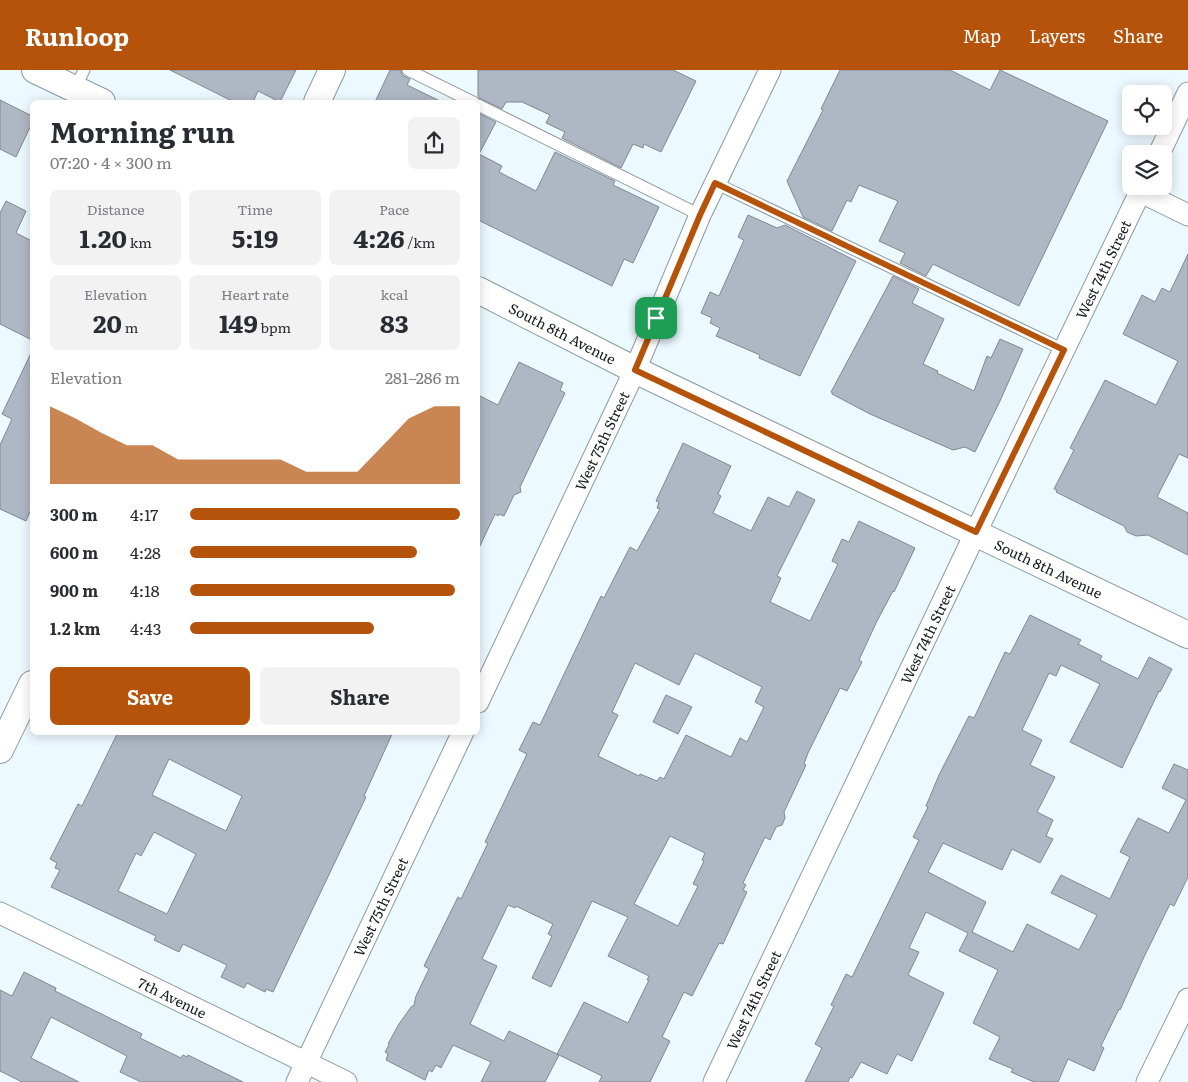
<!DOCTYPE html>
<html lang="en">
<head>
<meta charset="utf-8">
<style>
	:root { --surface:#fff; --page:#f2f2f3; --text:#2b2b33; --muted:#7c7c81; --accent:#b45309 }
	body { margin:0; font-family:Literata,serif; background:var(--page); color:var(--text); height:100vh; display:flex; flex-direction:column; font-size:19px; white-space:nowrap }
	* { box-sizing:border-box; margin:0 }
	p { font-size:16px; color:var(--muted) }
	.icon { flex:none; width:28px; height:28px; fill:none; stroke:currentColor; stroke-width:2; stroke-linecap:round; stroke-linejoin:round }
	.map { position:relative; flex:1; overflow:hidden }
	.sheet { position:absolute; left:30px; top:30px; width:450px; height:635px; display:flex; flex-direction:column; background:var(--surface); border-radius:8px; box-shadow:0 2px 12px #0003 }
	.sheet>* { flex:none }
	.fabs { position:absolute; left:1122px; top:15px; display:grid; gap:10px }
	.fabs a { display:grid; place-items:center; width:50px; height:50px; border-radius:8px; background:var(--surface); box-shadow:0 2px 12px #0003; font-size:25px }
	.pin { position:absolute; display:grid; place-items:center; width:42px; height:42px; color:#fff; margin:-21px; border-radius:10px; box-shadow:0 2px 8px #0006 }
	.round { display:grid; place-items:center; flex:none; width:52px; height:52px; border-radius:8px; background:var(--page) }
	.head { display:flex; align-items:center; justify-content:space-between; height:85px; padding:0 20px }
	h1 { font-size:28px; font-weight:700; line-height:38px }
	.stats { display:grid; grid-template-columns:repeat(3,1fr); gap:8px; height:85px; padding:5px 20px }
	.stats div { display:grid; align-content:center; border-radius:8px; background:var(--page); text-align:center }
	.stats b { font-size:25px; font-weight:700 }
	.stats small { font-size:14px; font-weight:400 }
	.stats p { font-size:14px }
	.chart { height:140px; padding:10px 20px }
	.chart p { display:flex; justify-content:space-between }
	.chart svg { width:100%; height:90px; margin-top:5px; fill:var(--accent); opacity:.7 }
	.button { display:flex; gap:10px; margin-top:auto; padding:10px 20px }
	.button a { flex:1; height:58px; border-radius:8px; background:var(--accent); color:#fff; font-size:20px; font-weight:700; line-height:58px; text-align:center }
	.button a+a { background:var(--page); color:var(--text) }
	ul { padding:0 20px; list-style:none; font-size:16px }
	li { display:grid; grid-template-columns:80px 60px 1fr; align-items:center; height:38px }
	li i { height:12px; border-radius:6px; background:var(--accent) }
	header { display:flex; align-items:center; gap:30px; box-sizing:border-box; height:70px; padding:0 25px; background:var(--accent); color:#fff }
	header strong { font-size:24px }
	nav { display:flex; gap:28px; margin-inline-start:auto; font-size:18px }
	.map>svg:first-child { display:block }
	.building { fill:#aeb7c3; stroke:#7f8893; fill-rule:evenodd }
	.lines { fill:none; stroke-linecap:round; stroke-linejoin:round }
	.service-casing { stroke:#8b9aa1; stroke-width:13 }
	.minor-casing { stroke:#8b9aa1; stroke-width:23 }
	.tertiary-casing { stroke:#8b9aa1; stroke-width:28 }
	.service { stroke:#fff; stroke-width:11 }
	.minor { stroke:#fff; stroke-width:21 }
	.tertiary { stroke:#fff; stroke-width:26 }
	.route-casing { stroke:#fff; stroke-width:10 }
	.route { stroke:#b45309; stroke-width:6 }
	.labels { text-anchor:middle; dominant-baseline:central; stroke-width:4; stroke-linejoin:round; paint-order:stroke }
	.street-label { font-size:14px; fill:#141a1d; stroke:#fff }
</style>
</head>
<body>
<header>
<strong>Runloop</strong>
<nav><a>Map</a><a>Layers</a><a>Share</a></nav>
</header>
<div class="map">
<svg width="1188" height="1012" viewBox="0 0 1188 1012">
	<rect width="100%" height="100%" fill="#ecf9ff"/>
	<g class="building">
		<path d="M 170,0 L 296,0 L 280,32 L 258,21 L 253,32 L 234,32 Z"/>
		<path d="M 390,0 L 401,0 L 402,5 L 410,9 L 407,15 L 442,32 L 375,32 Z"/>
		<path d="M 478,0 L 673,0 L 696,11 L 661,82 L 644,74 L 643,78 L 633,74 L 621,98 L 562,68 L 565,62 L 546,53 L 550,45 L 522,32 L 506,32 L 502,39 L 479,28 L 478,26 Z"/>
		<path d="M 840,0 L 950,0 L 990,20 L 1000,0 L 1108,51 L 1019,236 L 933,194 L 926,206 L 900,193 L 905,183 L 879,171 L 898,131 L 859,115 L 851,132 L 847,130 L 832,161 L 803,147 L 787,111 L 823,40 L 821,39 Z"/>
		<path d="M 0,30 L 32,46 L 32,53 L 16,87 L 0,79 Z"/>
		<path d="M 478,43 L 496,52 L 479,84 L 502,96 L 499,102 L 536,121 L 555,82 L 615,111 L 613,115 L 659,137 L 633,193 L 624,189 L 612,216 L 478,150 Z"/>
		<path d="M 6,131 L 26,141 L 16,163 L 32,171 L 32,270 L 0,254 L 0,143 Z"/>
		<path d="M 748,145 L 777,158 L 785,155 L 856,191 L 800,306 L 759,288 L 760,285 L 716,266 L 720,258 L 710,253 L 712,248 L 701,243 L 710,222 L 719,226 L 744,170 L 738,167 Z"/>
		<path d="M 1188,184 L 1188,388 L 1179,384 L 1157,427 L 1188,443 L 1188,485 L 1148,465 L 1136,466 L 1127,462 L 1124,456 L 1056,422 L 1057,420 L 1054,419 L 1074,380 L 1070,378 L 1105,310 L 1156,335 L 1178,291 L 1123,264 L 1142,225 L 1155,232 L 1162,218 L 1170,222 Z"/>
		<path d="M 893,206 L 919,219 L 912,233 L 944,249 L 923,294 L 938,301 L 937,303 L 974,321 L 987,286 L 991,288 L 1000,269 L 1023,279 L 1000,331 L 975,382 L 965,377 L 953,380 L 870,344 L 832,324 L 832,322 L 831,322 Z"/>
		<path d="M 32,281 L 32,437 L 26,451 L 0,439 L 0,375 L 12,349 L 2,344 Z"/>
		<path d="M 519,292 L 563,313 L 560,320 L 565,323 L 520,417 L 521,422 L 514,425 L 504,446 L 499,444 L 498,446 L 495,444 L 478,480 L 478,325 L 498,335 Z"/>
		<path d="M 683,373 L 731,396 L 718,424 L 721,426 L 713,443 L 751,461 L 768,427 L 789,437 L 797,421 L 815,430 L 777,506 L 781,508 L 770,532 L 810,551 L 838,494 L 832,491 L 842,469 L 849,472 L 859,451 L 915,478 L 894,522 L 893,521 L 877,551 L 859,590 L 862,592 L 847,621 L 840,618 L 808,683 L 804,694 L 806,695 L 784,742 L 785,748 L 782,755 L 776,757 L 770,770 L 765,767 L 743,813 L 746,815 L 743,820 L 747,822 L 723,874 L 719,873 L 692,926 L 684,922 L 662,967 L 670,971 L 650,1012 L 599,1012 L 602,1006 L 557,984 L 584,932 L 628,953 L 649,910 L 647,910 L 649,906 L 608,886 L 628,847 L 592,831 L 551,917 L 532,908 L 552,866 L 548,864 L 553,854 L 516,836 L 515,838 L 508,835 L 482,889 L 497,896 L 470,954 L 504,971 L 509,961 L 559,985 L 545,1012 L 481,1012 L 491,992 L 453,975 L 441,998 L 436,995 L 432,1002 L 429,1000 L 425,1010 L 386,990 L 388,984 L 385,982 L 389,975 L 388,974 L 399,954 L 411,937 L 414,935 L 416,926 L 429,899 L 424,896 L 458,827 L 461,829 L 488,773 L 485,772 L 527,684 L 519,680 L 533,652 L 540,655 L 601,526 L 604,528 L 630,477 L 637,481 L 660,439 L 657,438 L 659,432 L 656,431 ZM 695,583 L 762,617 L 755,632 L 764,637 L 747,672 L 740,668 L 731,687 L 686,665 L 664,709 L 660,707 L 657,711 L 640,704 L 639,706 L 598,686 L 618,645 L 612,642 L 635,593 L 679,615 ZM 670,766 L 705,783 L 702,790 L 704,791 L 693,814 L 698,816 L 678,856 L 634,834 Z"/>
		<path d="M 1030,545 L 1081,570 L 1078,574 L 1102,586 L 1100,590 L 1138,609 L 1149,587 L 1172,599 L 1160,622 L 1159,621 L 1122,698 L 1070,672 L 1100,614 L 1061,595 L 1056,606 L 1049,603 L 1022,660 L 1042,670 L 1030,695 L 1055,707 L 1037,742 L 1053,750 L 1046,766 L 1053,769 L 1040,793 L 1012,779 L 1002,800 L 943,773 L 928,802 L 986,832 L 972,862 L 1013,882 L 1027,854 L 1079,880 L 1097,845 L 1051,823 L 1061,805 L 1110,829 L 1130,787 L 1120,782 L 1138,748 L 1169,763 L 1186,730 L 1162,718 L 1174,694 L 1188,700 L 1188,807 L 1174,836 L 1170,834 L 1144,887 L 1120,940 L 1119,939 L 1101,976 L 1104,978 L 1094,1001 L 1068,989 L 1058,1012 L 1034,1012 L 1011,1002 L 1013,999 L 989,989 L 1000,967 L 973,953 L 998,900 L 959,881 L 968,863 L 926,842 L 909,878 L 919,882 L 908,905 L 944,923 L 912,991 L 897,984 L 887,1004 L 861,992 L 852,1008 L 850,1007 L 848,1012 L 805,1012 L 822,978 L 815,974 L 834,936 L 831,935 L 846,904 L 852,907 L 919,770 L 913,767 L 928,737 L 926,736 L 939,705 L 969,646 L 974,648 L 1005,582 L 1010,584 Z"/>
		<path d="M 666,625 L 692,637 L 678,664 L 653,652 Z"/>
		<path d="M 118,662 L 393,662 L 364,726 L 366,727 L 273,922 L 266,919 L 265,922 L 247,913 L 244,918 L 221,907 L 227,895 L 183,874 L 179,882 L 154,870 L 156,866 L 51,817 L 60,800 L 55,798 L 57,793 L 50,789 L 78,734 L 82,736 ZM 169,689 L 242,726 L 226,761 L 152,725 ZM 154,762 L 196,784 L 167,844 L 118,821 L 136,783 L 141,786 Z"/>
		<path d="M 24,902 L 56,918 L 55,921 L 142,964 L 140,968 L 181,988 L 183,985 L 187,987 L 188,985 L 243,1012 L 141,1012 L 120,1002 L 127,986 L 51,947 L 31,988 L 79,1012 L 22,1012 L 0,1001 L 0,920 L 12,926 Z"/>
	</g>
	<g class="lines">
		<g class="service-casing">
			<g id="service">
				<path d="M 408,0 L 473,32"/>
				<path d="M 75,19 L 84,0"/>
				<path d="M 478,35 L 700,145"/>
				<path d="M 715,113 L 1064,280"/>
			</g>
		</g>
		<g class="minor-casing">
			<g id="minor">
				<path d="M 1159,84 L 1188,23"/>
				<path d="M 1141,122 L 1188,145"/>
				<path id="s1" d="M 478,632 L 635,300 L 700,145 L 770,0"/>
				<path id="s2" d="M 0,843 L 346,1012"/>
				<path id="s3" d="M 297,1012 L 463,662"/>
				<path id="s4" d="M 714,1012 L 976,462 L 1143,116"/>
				<path d="M 1147,1012 L 1188,929"/>
			</g>
		</g>
		<g class="tertiary-casing">
			<g id="tertiary">
				<path d="M 35,0 L 102,32"/>
				<path d="M 317,32 L 332,0"/>
				<path id="s5" d="M 478,220 L 635,300 L 1188,565"/>
				<path d="M 0,680 L 32,614"/>
			</g>
		</g>
		<use href="#service" class="service"/>
		<use href="#minor" class="minor"/>
		<use href="#tertiary" class="tertiary"/>
	</g>
	<g class="lines">
		<g class="route-casing">
			<path id="route" d="M 715,113 L 1064,280 L 976,462 L 635,300 L 700,145 Z"/>
		</g>
		<use href="#route" class="route"/>
	</g>
	<g class="labels">
		<g class="street-label">
			<text stroke="none"><textPath href="#s4" startOffset="901">West 74th Street</textPath></text>
			<text stroke="none"><textPath href="#s5" startOffset="95">South 8th Avenue</textPath></text>
			<text stroke="none"><textPath href="#s1" startOffset="289">West 75th Street</textPath></text>
			<text stroke="none"><textPath href="#s5" startOffset="635">South 8th Avenue</textPath></text>
			<text stroke="none"><textPath href="#s4" startOffset="496">West 74th Street</textPath></text>
			<text stroke="none"><textPath href="#s3" startOffset="194">West 75th Street</textPath></text>
			<text stroke="none"><textPath href="#s2" startOffset="192">7th Avenue</textPath></text>
			<text stroke="none"><textPath href="#s4" startOffset="91">West 74th Street</textPath></text>
		</g>
	</g>
</svg>
<div class="fabs">
<a><svg class="icon" aria-label="locate" viewBox="0 0 24 24"><circle cx="12" cy="12" r="6"/><path d="M12 2v4M12 18v4M2 12h4M18 12h4"/></svg></a>
<a><svg class="icon" aria-label="layers" viewBox="0 0 24 24"><path d="M12 4l9 5-9 5-9-5zM3 14l9 5 9-5"/></svg></a>
</div>
<div class="pin" style="left:656px;top:248px;background:#1e9e55"><svg class="icon" aria-label="arrive" viewBox="0 0 24 24"><path d="M6 21V4h12l-3 4 3 4H6"/></svg></div>
<section class="sheet">
<div class="head"><div><h1>Morning run</h1><p>07:20 · 4 × 300 m</p></div><a class="round"><svg class="icon" aria-label="share" viewBox="0 0 24 24"><path d="M12 15V3M7 8l5-5 5 5M5 13v7h14v-7"/></svg></a></div>
<div class="stats">
<div><p>Distance</p><b>1.20<small> km</small></b></div>
<div><p>Time</p><b>5:19</b></div>
<div><p>Pace</p><b>4:26<small> /km</small></b></div>
</div>
<div class="stats">
<div><p>Elevation</p><b>20<small> m</small></b></div>
<div><p>Heart rate</p><b>149<small> bpm</small></b></div>
<div><p>kcal</p><b>83</b></div>
</div>
<div class="chart"><p><span>Elevation</span>281–286 m</p>
<svg viewBox="0 0 160 44" preserveAspectRatio="none"><path d="M0 44V6L10 12L20 19L30 25L40 25L50 32L60 32L70 32L80 32L90 32L100 38L110 38L120 38L130 25L140 12L150 6L160 6V44z"/></svg>
</div>
<ul>
<li><b>300 m</b>4:17<i style="width:100%"></i></li>
<li><b>600 m</b>4:28<i style="width:84%"></i></li>
<li><b>900 m</b>4:18<i style="width:98%"></i></li>
<li><b>1.2 km</b>4:43<i style="width:68%"></i></li>
</ul>
<div class="button"><a>Save</a><a>Share</a></div>
</section>
</div>
</body>
</html>
